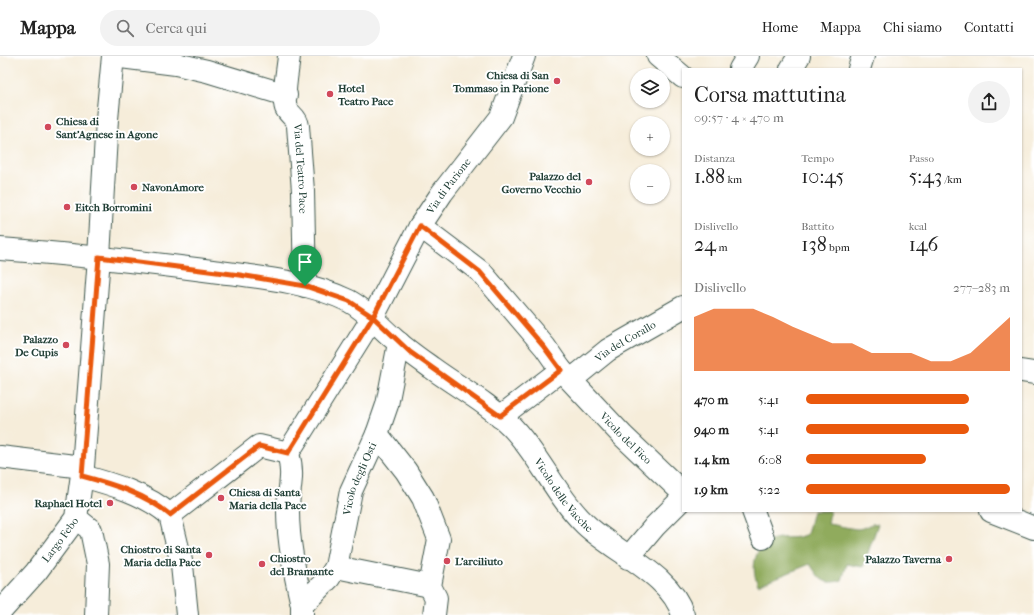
<!DOCTYPE html>
<html lang="it">
<head>
<meta charset="utf-8">
<style>
	:root { --surface:#fff; --page:#f2f2f2; --text:#222; --muted:#767676; --line:#e0e0e0; --accent:#ea580c }
	body { margin:0; font-family:"IM FELL French Canon",serif; background:var(--page); color:var(--text); height:100vh; display:flex; flex-direction:column; font-size:15px; white-space:nowrap }
	* { box-sizing:border-box; margin:0 }
	p { font-size:13px; color:var(--muted) }
	.icon { flex:none; width:22px; height:22px; fill:none; stroke:currentColor; stroke-width:2; stroke-linecap:round; stroke-linejoin:round }
	.map { position:relative; flex:1; overflow:hidden }
	.panel { position:absolute; left:682px; top:12px; width:340px; height:444px; display:flex; flex-direction:column; background:var(--surface); border-radius:0px; box-shadow:0 1px 3px #0004 }
	.panel>* { flex:none }
	.buttons { position:absolute; left:630px; top:12px; display:grid; gap:8px }
	.buttons a { display:grid; place-items:center; width:40px; height:40px; border-radius:50%; background:var(--surface); box-shadow:0 1px 3px #0004; font-size:20px }
	.pin { position:absolute; display:grid; place-items:center; width:34px; height:34px; color:#fff; margin:-41px -17px; border-radius:50% 50% 50% 0; rotate:-45deg; box-shadow:0 0 4px #0007 }
	.pin .icon { rotate:45deg }
	.round { display:grid; place-items:center; flex:none; width:42px; height:42px; border-radius:21px; background:var(--page) }
	.summary { display:flex; align-items:center; justify-content:space-between; height:68px; padding:0 12px }
	h1 { font-size:22px; font-weight:600; line-height:30px }
	.stats { display:grid; grid-template-columns:repeat(3,1fr); gap:6px; height:68px; padding:4px 12px }
	.stats div { display:grid; align-content:center }
	.stats b { font-size:20px; font-weight:600 }
	.stats small { font-size:11px; font-weight:400 }
	.stats p { font-size:11px }
	.chart { height:112px; padding:8px 12px }
	.chart p { display:flex; justify-content:space-between }
	.chart svg { width:100%; height:72px; margin-top:4px; fill:var(--accent); opacity:.7 }
	ul { padding:0 12px; list-style:none; font-size:13px }
	li { display:grid; grid-template-columns:64px 48px 1fr; align-items:center; height:30px }
	li i { height:10px; border-radius:5px; background:var(--accent) }
	header { display:flex; align-items:center; gap:24px; box-sizing:border-box; height:56px; padding:0 20px; background:var(--surface); border-bottom:1px solid var(--line) }
	header strong { font-size:19px }
	nav { display:flex; gap:22px; margin-inline-start:auto; font-size:14px }
	.search { width:280px; height:36px; background:var(--page); display:flex; align-items:center; gap:10px; box-sizing:border-box; padding:0 14px; border-radius:22px; color:var(--muted); font-size:15px }
	.map>svg:first-child { display:block }
	.forest { fill:#90ab5d; stroke:#587448 }
	.lines { fill:none; stroke-linecap:round; stroke-linejoin:round }
	.minor-casing { stroke:#3f574d; stroke-width:24 }
	.minor { stroke:#fff; stroke-width:22 }
	.route-casing { stroke:#fff; stroke-width:8 }
	.route { stroke:#ea580c; stroke-width:5 }
	.poi-dot { fill:#d1495b; stroke:#fff; stroke-width:1.5 }
	.labels { text-anchor:middle; dominant-baseline:central; stroke-width:4; stroke-linejoin:round; paint-order:stroke }
	.poi-label { font-size:11px; font-weight:bold; fill:#1f3d34; stroke:#fff; text-anchor:start }
	.street-label { font-size:11px; fill:#1f3d34; stroke:#fff }
</style>
</head>
<body>
<header>
<strong>Mappa</strong>
<div class="search"><svg class="icon" aria-label="search" viewBox="0 0 24 24"><circle cx="10" cy="10" r="6"/><path d="M15 15l6 6"/></svg>Cerca qui</div>
<nav><a>Home</a><a>Mappa</a><a>Chi siamo</a><a>Contatti</a></nav>
</header>
<div class="map">
<svg width="1034" height="559" viewBox="0 0 1034 559">
	<rect width="100%" height="100%" fill="#fff"/>
	<filter id="ink" filterUnits="userSpaceOnUse"><feTurbulence type="fractalNoise" baseFrequency=".025" numOctaves="2"/><feDisplacementMap in="SourceGraphic" scale="8" xChannelSelector="R" yChannelSelector="G"/><feConvolveMatrix kernelMatrix="1 2 1 2 8 2 1 2 1" color-interpolation-filters="sRGB"/></filter>
	<filter id="wash" filterUnits="userSpaceOnUse"><feTurbulence type="fractalNoise" baseFrequency=".012" numOctaves="4" result="noise"/><feDisplacementMap in="SourceGraphic" scale="16" xChannelSelector="R" yChannelSelector="G"/><feGaussianBlur stdDeviation="0.9" result="paint"/><feColorMatrix in="noise" values="0 0 0 0 0 0 0 0 0 0 0 0 0 0 0 0 0 1.4 0 .05"/><feComposite in="paint" operator="in"/></filter>
	<g filter="url(#wash)">
		<rect width="100%" height="100%" fill="#f6edda"/>
		<path class="forest" d="M 813,455 L 830,455 L 828,468 C 838,469 847,472 857,473 C 865,473 870,466 878,468 L 863,511 L 847,508 L 842,524 C 823,530 820,523 810,508 L 758,529 C 749,509 756,484 780,482 C 791,481 797,483 807,478 Z"/>
	</g>
	<g filter="url(#ink)">
		<g class="lines">
			<g class="minor-casing">
				<g id="minor">
					<path d="M 113,0 L 176,8 L 207,15 L 286,39"/>
					<path id="s1" d="M 289,0 C 288,13 282,40 286,52 C 289,59 297,61 298,70 L 303,135 L 305,230"/>
					<path d="M 658,0 L 683,21"/>
					<path d="M 740,13 L 748,0"/>
					<path d="M 791,13 L 799,0"/>
					<path d="M 859,13 L 863,0"/>
					<path id="s2" d="M 420,170 L 481,216 L 545,291 L 561,314 L 623,380 L 683,437"/>
					<path id="s3" d="M 0,193 C 71,198 142,206 212,215 C 257,221 308,225 349,245 C 366,254 378,269 393,282 C 405,293 418,302 432,312 C 458,331 488,347 511,370 C 540,400 556,440 585,468 C 615,497 671,518 683,559"/>
					<path d="M 1021,315 L 1034,317"/>
					<path id="s4" d="M 571,324 L 608,294 L 683,251"/>
					<path d="M 500,361 L 561,314"/>
					<path d="M 377,378 L 406,415 L 423,442 L 439,483 L 430,530 L 436,542 L 434,559"/>
					<path id="s5" d="M 288,397 L 373,261 L 420,170 L 442,137 L 501,61 L 524,0"/>
					<path d="M 288,397 C 295,421 288,432 288,455 C 288,486 295,518 302,549 L 302,559"/>
					<path d="M 0,401 L 83,411"/>
					<path d="M 82,420 C 112,428 146,438 170,459 L 259,390 L 288,397"/>
					<path d="M 753,455 L 763,482"/>
					<path d="M 991,455 L 1034,472"/>
					<path d="M 170,459 L 182,509 L 187,559"/>
					<path d="M 76,462 L 91,474 L 98,508 L 96,559"/>
					<path d="M 628,502 L 655,470 L 683,442"/>
					<path d="M 336,511 L 430,530"/>
					<path id="s6" d="M 302,549 L 329,522 L 336,511 L 351,435 L 377,378 L 387,349 L 399,287"/>
					<path id="s7" d="M 0,556 L 36,516 L 76,462 L 83,411 L 99,201 L 107,63 L 113,0"/>
				</g>
			</g>
			<use href="#minor" class="minor"/>
		</g>
	</g>
	<g class="lines" filter="url(#ink)">
		<g class="route-casing">
			<path id="route" d="M 305,230 L 240,219 L 99,201 L 82,420 C 112,428 146,438 170,459 L 259,390 L 288,397 L 373,261 L 410,296 L 500,360 L 561,314 L 544,291 L 480,216 L 420,170 L 373,261 L 349,245 L 305,230"/>
		</g>
		<use href="#route" class="route"/>
	</g>
	<g class="poi-dot">
		<circle cx="557" cy="25" r="4"/>
		<circle cx="330" cy="38" r="4"/>
		<circle cx="48" cy="71" r="4"/>
		<circle cx="589" cy="126" r="4"/>
		<circle cx="134" cy="131" r="4"/>
		<circle cx="67" cy="151" r="4"/>
		<circle cx="66" cy="289" r="4"/>
		<circle cx="221" cy="442" r="4"/>
		<circle cx="110" cy="447" r="4"/>
		<circle cx="209" cy="499" r="4"/>
		<circle cx="949" cy="503" r="4"/>
		<circle cx="447" cy="505" r="4"/>
		<circle cx="262" cy="508" r="4"/>
	</g>
	<g class="labels">
		<g class="poi-label">
			<text x="549" y="19" text-anchor="end">Chiesa di San<tspan x="549" dy="13">Tommaso in Parione</tspan></text>
			<text x="338" y="32">Hotel<tspan x="338" dy="13">Teatro Pace</tspan></text>
			<text x="56" y="65">Chiesa di<tspan x="56" dy="13">Sant'Agnese in Agone</tspan></text>
			<text x="581" y="120" text-anchor="end">Palazzo del<tspan x="581" dy="13">Governo Vecchio</tspan></text>
			<text x="142" y="131">NavonAmore</text>
			<text x="75" y="151">Eitch Borromini</text>
			<text x="58" y="283" text-anchor="end">Palazzo<tspan x="58" dy="13">De Cupis</tspan></text>
			<text x="229" y="436">Chiesa di Santa<tspan x="229" dy="13">Maria della Pace</tspan></text>
			<text x="102" y="447" text-anchor="end">Raphael Hotel</text>
			<text x="201" y="493" text-anchor="end">Chiostro di Santa<tspan x="201" dy="13">Maria della Pace</tspan></text>
			<text x="270" y="502">Chiostro<tspan x="270" dy="13">del Bramante</tspan></text>
			<text x="941" y="503" text-anchor="end">Palazzo Taverna</text>
			<text x="455" y="505">L’arciliuto</text>
		</g>
		<g class="street-label">
			<text stroke="none"><textPath href="#s1" startOffset="117">Via del Teatro Pace</textPath></text>
			<text stroke="none"><textPath href="#s5" startOffset="312">Via di Parione</textPath></text>
			<text stroke="none"><textPath href="#s4" startOffset="67">Via del Corallo</textPath></text>
			<text stroke="none"><textPath href="#s2" startOffset="297">Vicolo del Fico</textPath></text>
			<text stroke="none"><textPath href="#s6" startOffset="143">Vicolo degli Osti</textPath></text>
			<text stroke="none"><textPath href="#s3" startOffset="646">Vicolo delle Vacche</textPath></text>
			<text stroke="none"><textPath href="#s7" startOffset="94">Largo Febo</textPath></text>
		</g>
	</g>
</svg>
<div class="buttons">
<a><svg class="icon" aria-label="layers" viewBox="0 0 24 24"><path d="M12 4l9 5-9 5-9-5zM3 14l9 5 9-5"/></svg></a>
<a>+</a>
<a>−</a>
</div>
<div class="pin" style="left:305px;top:230px;background:#1e9e55"><svg class="icon" aria-label="arrive" viewBox="0 0 24 24"><path d="M6 21V4h12l-3 4 3 4H6"/></svg></div>
<section class="panel">
<div class="summary"><div><h1>Corsa mattutina</h1><p>09:57 · 4 × 470 m</p></div><a class="round"><svg class="icon" aria-label="share" viewBox="0 0 24 24"><path d="M12 15V3M7 8l5-5 5 5M5 13v7h14v-7"/></svg></a></div>
<div class="stats">
<div><p>Distanza</p><b>1.88<small> km</small></b></div>
<div><p>Tempo</p><b>10:45</b></div>
<div><p>Passo</p><b>5:43<small> /km</small></b></div>
</div>
<div class="stats">
<div><p>Dislivello</p><b>24<small> m</small></b></div>
<div><p>Battito</p><b>138<small> bpm</small></b></div>
<div><p>kcal</p><b>146</b></div>
</div>
<div class="chart"><p><span>Dislivello</span>277–283 m</p>
<svg viewBox="0 0 160 44" preserveAspectRatio="none"><path d="M0 44V11L10 6L20 6L30 6L40 11L50 17L60 22L70 27L80 27L90 33L100 33L110 33L120 38L130 38L140 33L150 22L160 11V44z"/></svg>
</div>
<ul>
<li><b>470 m</b>5:41<i style="width:80%"></i></li>
<li><b>940 m</b>5:41<i style="width:80%"></i></li>
<li><b>1.4 km</b>6:08<i style="width:59%"></i></li>
<li><b>1.9 km</b>5:22<i style="width:100%"></i></li>
</ul>
</section>
</div>
</body>
</html>
